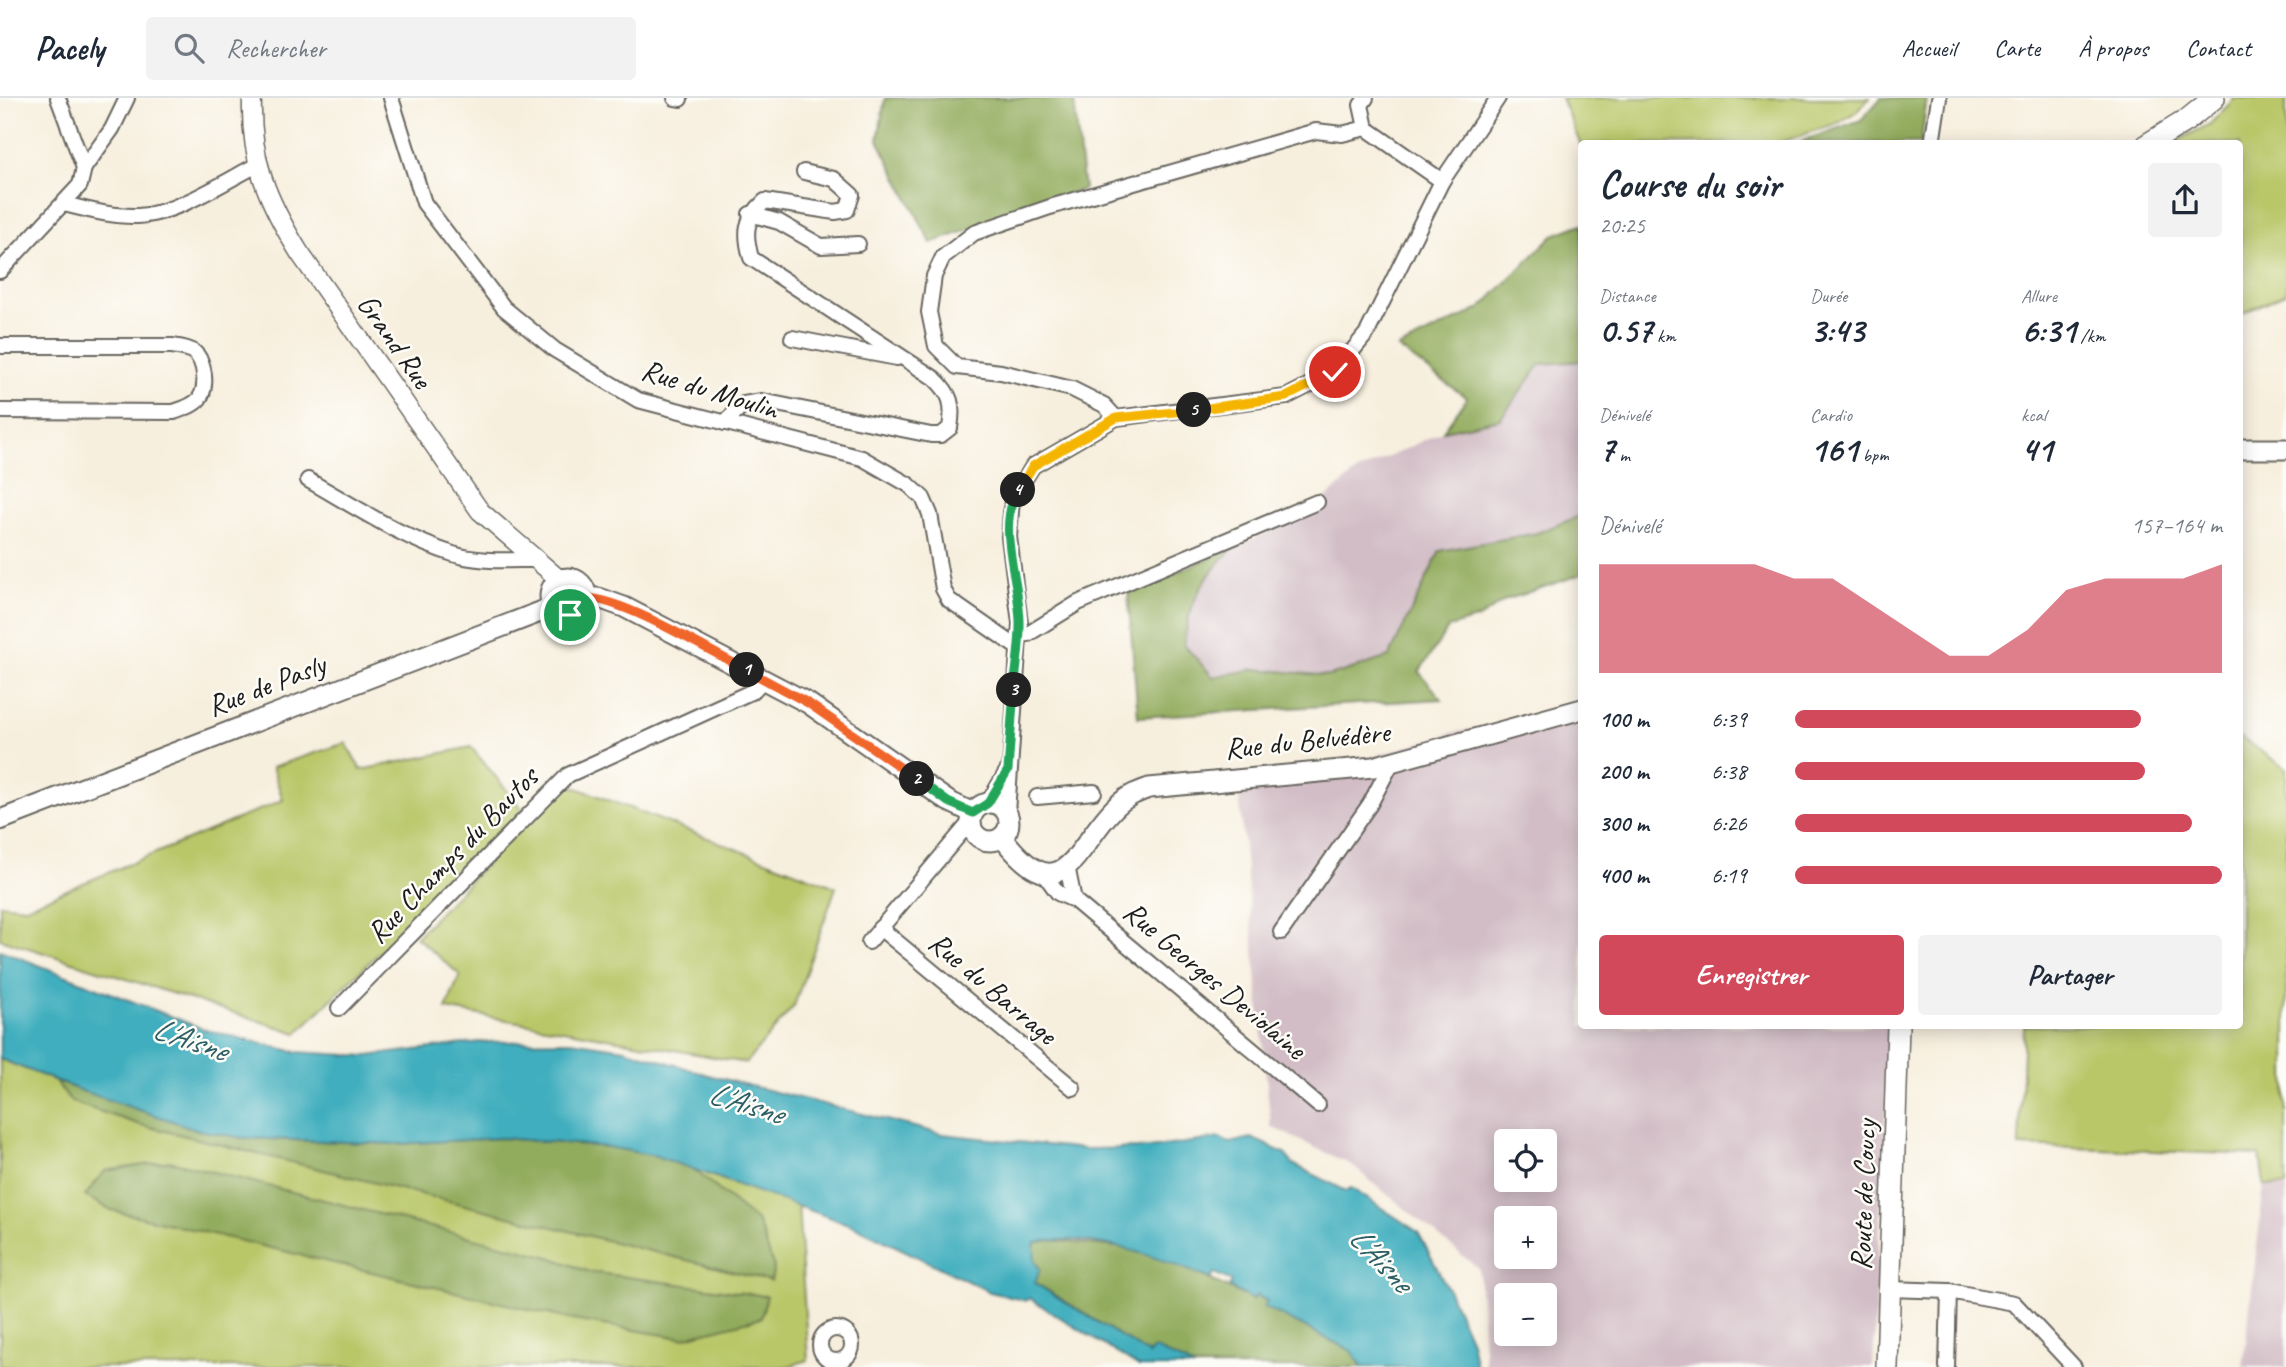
<!DOCTYPE html>
<html lang="fr">
<head>
<meta charset="utf-8">
<style>
	:root { --surface:#fff; --page:#f2f2f3; --text:#1f2937; --muted:#747a83; --line:#e0e1e3; --accent:#d1495b }
	body { margin:0; font-family:Caveat,sans-serif; background:var(--page); color:var(--text); height:100vh; display:flex; flex-direction:column; font-size:26px; white-space:nowrap }
	* { box-sizing:border-box; margin:0 }
	p { font-size:23px; color:var(--muted) }
	.icon { flex:none; width:38px; height:38px; fill:none; stroke:currentColor; stroke-width:2; stroke-linecap:round; stroke-linejoin:round }
	.map { position:relative; flex:1; overflow:hidden }
	.side { position:absolute; left:1578px; top:42px; width:665px; height:889px; display:flex; flex-direction:column; background:var(--surface); border-radius:7px; box-shadow:0 4px 18px #0003 }
	.side>* { flex:none }
	.fabs { position:absolute; left:1494px; top:1031px; display:grid; gap:14px }
	.fabs a { display:grid; place-items:center; width:63px; height:63px; border-radius:7px; background:var(--surface); box-shadow:0 4px 18px #0003; font-size:35px }
	.pin { position:absolute; display:grid; place-items:center; width:60px; height:60px; color:#fff; margin:-30px; border:4px solid #fff; border-radius:50%; box-shadow:0 2px 7px #0007 }
	.km { position:absolute; width:35px; height:35px; margin:-18px; border-radius:50%; background:#222; color:#fff; font-size:19px; line-height:35px; text-align:center }
	.round { display:grid; place-items:center; flex:none; width:74px; height:74px; border-radius:7px; background:var(--page) }
	.headline { display:flex; align-items:center; justify-content:space-between; height:119px; padding:0 21px }
	h1 { font-size:38px; font-weight:800; line-height:52px }
	.stats { display:grid; grid-template-columns:repeat(3,1fr); gap:10px; height:119px; padding:7px 21px }
	.stats div { display:grid; align-content:center }
	.stats b { font-size:35px; font-weight:800 }
	.stats small { font-size:19px; font-weight:400 }
	.stats p { font-size:19px }
	.chart { height:196px; padding:14px 21px }
	.chart p { display:flex; justify-content:space-between }
	.chart svg { width:100%; height:126px; margin-top:7px; fill:var(--accent); opacity:.7 }
	.primary-button { display:flex; gap:14px; margin-top:auto; padding:14px 21px }
	.primary-button a { flex:1; height:80px; border-radius:7px; background:var(--accent); color:#fff; font-size:28px; font-weight:800; line-height:80px; text-align:center }
	.primary-button a+a { background:var(--page); color:var(--text) }
	ul { padding:0 21px; list-style:none; font-size:23px }
	li { display:grid; grid-template-columns:112px 84px 1fr; align-items:center; height:52px }
	li i { height:18px; border-radius:9px; background:var(--accent) }
	header { display:flex; align-items:center; gap:42px; box-sizing:border-box; height:98px; padding:0 35px; background:var(--surface); border-bottom:2px solid var(--line) }
	header strong { font-size:33px }
	nav { display:flex; gap:38px; margin-inline-start:auto; font-size:24px }
	.search { width:490px; height:63px; background:var(--page); display:flex; align-items:center; gap:18px; box-sizing:border-box; padding:0 24px; border-radius:7px; color:var(--muted); font-size:26px }
	.map>svg:first-child { display:block }
	.industrial { fill:#d2bdc6; fill-rule:evenodd }
	.green { fill:#b9c769; stroke:#6a7242; stroke-width:2 }
	.forest { fill:#92ac5d; stroke:#57643c; stroke-width:2 }
	.water { fill:#40aebe; stroke:#2e656d; stroke-width:2 }
	.lines { fill:none; stroke-linecap:round; stroke-linejoin:round }
	.minor-casing { stroke:#696660; stroke-width:18 }
	.tertiary-casing { stroke:#696660; stroke-width:21 }
	.secondary-casing { stroke:#696660; stroke-width:23 }
	.primary-casing { stroke:#696660; stroke-width:24 }
	.minor { stroke:#fff; stroke-width:14 }
	.tertiary { stroke:#fff; stroke-width:18 }
	.secondary { stroke:#fff; stroke-width:19 }
	.primary { stroke:#fff; stroke-width:21 }
	.split-1-casing { stroke:#fff; stroke-width:14 }
	.split-2-casing { stroke:#fff; stroke-width:14 }
	.split-3-casing { stroke:#fff; stroke-width:14 }
	.split-4-casing { stroke:#fff; stroke-width:14 }
	.split-5-casing { stroke:#fff; stroke-width:14 }
	.split-6-casing { stroke:#fff; stroke-width:14 }
	.split-1 { stroke:#f0652b; stroke-width:9 }
	.split-2 { stroke:#f0652b; stroke-width:9 }
	.split-3 { stroke:#22a559; stroke-width:9 }
	.split-4 { stroke:#22a559; stroke-width:9 }
	.split-5 { stroke:#f5b400; stroke-width:9 }
	.split-6 { stroke:#f5b400; stroke-width:9 }
	.labels { text-anchor:middle; dominant-baseline:central; stroke-width:5; stroke-linejoin:round; paint-order:stroke }
	.street-label { font-size:30px; fill:#1c1c1c; stroke:#fdfcf7 }
	.water-label { font-size:32px; font-style:italic; fill:#2c5e65; stroke:#fdfcf7 }
</style>
</head>
<body>
<header>
<strong>Pacely</strong>
<div class="search"><svg class="icon" aria-label="search" viewBox="0 0 24 24"><circle cx="10" cy="10" r="6"/><path d="M15 15l6 6"/></svg>Rechercher</div>
<nav><a>Accueil</a><a>Carte</a><a>À propos</a><a>Contact</a></nav>
</header>
<div class="map">
<svg width="2286" height="1269" viewBox="0 0 2286 1269">
	<rect width="100%" height="100%" fill="#fdfcf7"/>
	<filter id="ink" filterUnits="userSpaceOnUse"><feTurbulence type="fractalNoise" baseFrequency=".0143" numOctaves="2"/><feDisplacementMap in="SourceGraphic" scale="14" xChannelSelector="R" yChannelSelector="G"/><feConvolveMatrix kernelMatrix="1 2 1 2 8 2 1 2 1" color-interpolation-filters="sRGB"/></filter>
	<filter id="wash" filterUnits="userSpaceOnUse"><feTurbulence type="fractalNoise" baseFrequency=".00686" numOctaves="4" result="noise"/><feDisplacementMap in="SourceGraphic" scale="28" xChannelSelector="R" yChannelSelector="G"/><feGaussianBlur stdDeviation="1.57" result="paint"/><feColorMatrix in="noise" values="0 0 0 0 0 0 0 0 0 0 0 0 0 0 0 0 0 1.4 0 .05"/><feComposite in="paint" operator="in"/></filter>
	<g filter="url(#wash)">
		<rect width="100%" height="100%" fill="#f7efde"/>
		<g class="industrial">
			<path d="M 1582,263 L 1582,417 L 1537,435 L 1440,453 L 1389,559 L 1330,578 L 1256,571 L 1213,579 L 1184,547 L 1191,507 L 1212,471 L 1234,449 L 1304,419 L 1355,375 L 1443,333 L 1500,321 L 1540,266 Z"/>
			<path d="M 1582,611 L 1582,928 L 1890,928 L 1873,1269 L 1485,1269 L 1479,1171 L 1350,1066 L 1271,1029 L 1239,699 L 1455,634 ZM 1507,1043 L 1545,1043 L 1545,1082 L 1507,1082 ZM 1507,1120 L 1545,1120 L 1545,1158 L 1507,1158 ZM 1507,1197 L 1545,1197 L 1545,1236 L 1507,1236 Z"/>
			<path d="M 2264,1087 L 2286,1088 L 2286,1269 L 2243,1269 Z"/>
		</g>
		<g class="green">
			<path d="M 1561,0 L 1870,0 L 1857,13 L 1840,24 L 1779,45 L 1582,46 L 1582,50 Z"/>
			<path d="M 2235,0 L 2286,0 L 2286,195 L 2240,217 L 2240,46 L 2173,45 L 2210,26 Z"/>
			<path d="M 2240,639 L 2286,670 L 2286,1088 L 2264,1087 L 2260,1057 L 2019,1048 L 2024,928 L 2240,928 Z"/>
			<path d="M 346,645 L 361,672 L 471,649 L 524,713 L 297,935 L 0,841 L 0,806 L 26,809 L 283,702 L 272,669 Z"/>
			<path d="M 564,685 L 836,789 L 794,908 L 746,965 L 446,911 L 460,877 L 416,839 Z"/>
			<path d="M 0,961 L 82,993 L 663,1059 L 798,1107 L 808,1262 L 786,1269 L 0,1269 Z"/>
		</g>
		<g class="forest">
			<path d="M 885,0 L 1080,0 L 1074,3 L 1084,91 L 931,145 L 878,42 Z"/>
			<path d="M 1881,0 L 1927,0 L 1921,45 L 1797,45 L 1861,22 Z"/>
			<path d="M 1582,126 L 1582,263 L 1541,266 L 1500,321 L 1443,333 L 1467,300 L 1398,250 L 1481,210 L 1553,137 Z"/>
			<path d="M 1582,417 L 1582,476 L 1506,502 L 1479,520 L 1449,529 L 1419,574 L 1442,601 L 1138,619 L 1128,496 L 1234,449 C 1201,482 1190,501 1184,547 L 1213,579 L 1256,571 L 1330,578 L 1389,559 L 1440,453 L 1537,435 Z"/>
			<path d="M 55,983 L 199,1032 L 243,1040 L 396,1046 L 501,1040 L 608,1049 L 663,1059 L 687,1066 L 758,1124 L 774,1169 L 771,1183 L 141,1027 L 71,1004 Z"/>
			<path d="M 170,1063 L 550,1159 L 590,1174 L 767,1198 L 761,1220 L 682,1240 L 573,1222 L 111,1112 L 85,1098 L 105,1073 Z"/>
			<path d="M 1049,1142 L 1126,1150 L 1180,1167 L 1253,1202 L 1256,1197 L 1268,1203 L 1265,1209 L 1350,1252 L 1363,1269 L 1194,1269 L 1149,1256 L 1034,1184 L 1034,1145 Z"/>
		</g>
		<path class="water" d="M 0,852 L 206,932 L 296,954 L 367,958 L 480,944 L 571,943 L 625,951 L 708,977 L 942,1036 L 1085,1051 L 1149,1050 L 1220,1040 L 1229,1045 L 1252,1040 L 1284,1055 L 1293,1066 L 1346,1093 L 1351,1090 L 1418,1134 L 1448,1191 L 1471,1243 L 1476,1269 L 1363,1269 L 1350,1252 L 1264,1209 L 1267,1203 L 1256,1197 L 1253,1202 L 1229,1189 L 1232,1183 L 1214,1175 L 1211,1181 C 1162,1161 1087,1132 1034,1145 L 1035,1164 L 1040,1171 L 1035,1185 L 1149,1256 L 1154,1250 L 1194,1269 L 1139,1269 L 1029,1200 L 1026,1203 L 990,1194 L 854,1128 L 656,1058 L 608,1049 L 501,1040 L 396,1046 L 243,1040 L 199,1032 L 82,993 L 0,961 Z"/>
	</g>
	<g filter="url(#ink)">
		<g class="lines">
			<g class="minor-casing">
				<g id="minor">
					<path d="M 391,0 L 424,105 L 504,210 L 555,252 L 638,302 L 862,360 L 909,387 L 923,400 L 930,416 L 943,491 L 949,502 L 1018,550"/>
					<path d="M 675,0 L 680,1"/>
					<path d="M 1366,0 L 1361,7 L 1366,30 L 1442,83"/>
					<path d="M 1932,46 L 1939,0"/>
					<path d="M 84,70 L 112,31 L 127,0"/>
					<path d="M 64,106 C 88,112 113,119 138,118 C 176,116 224,84 257,67"/>
					<path d="M 750,116 L 779,124 L 821,148 L 858,146"/>
					<path d="M 0,173 L 80,87 L 84,70 L 58,0"/>
					<path d="M 792,240 L 897,260"/>
					<path d="M 0,248 L 172,248 C 179,249 188,250 194,254 C 205,263 208,289 199,301 C 193,308 182,311 174,314 L 0,313"/>
					<path d="M 1116,320 L 1104,307 L 1072,291 L 1001,274 L 957,269 L 936,248 L 929,214 L 934,178 L 943,159 L 974,135 L 1050,109 L 1316,33 L 1342,36 L 1366,30"/>
					<path d="M 724,325 L 744,306 L 762,303 L 931,337 L 941,337 L 950,330 C 954,306 951,296 934,280 L 751,160 C 744,134 745,121 765,103 L 835,114 L 847,112 L 852,97 L 834,81 L 804,74"/>
					<path d="M 308,382 C 354,408 402,440 453,456 C 478,464 507,462 534,462"/>
					<path d="M 1019,537 L 1028,536 L 1078,505 L 1317,404"/>
					<path d="M 1037,699 L 1094,694"/>
					<path d="M 988,705 L 1007,673"/>
					<path d="M 1007,715 L 1020,525 L 1009,439 L 1012,401 L 1033,368 L 1116,320 L 1286,299 L 1335,274 L 1367,235 L 1442,83 L 1498,0"/>
					<path d="M 1067,768 L 1074,802"/>
					<path d="M 1042,773 L 1058,795 L 1074,802 L 1318,1007"/>
					<path d="M 880,830 L 1073,990"/>
					<path d="M 1281,834 L 1370,706 L 1391,666"/>
					<path d="M 869,844 L 971,723"/>
					<path d="M 339,910 L 568,677 L 753,593 L 764,581"/>
					<path d="M 1889,1191 L 1949,1193 L 2014,1205 L 2074,1269"/>
					<circle cx="836" cy="1247" r="16"/>
					<path d="M 1947,1269 L 1949,1193"/>
				</g>
			</g>
			<g class="tertiary-casing">
				<path id="tertiary" d="M 252,0 C 250,62 267,102 299,154 L 480,413 L 560,482"/>
			</g>
			<g class="secondary-casing">
				<g id="secondary">
					<path d="M 2240,351 L 2286,351"/>
					<circle cx="568" cy="498" r="18"/>
					<path d="M 586,500 L 599,500 L 624,509 L 808,605 L 948,703 L 973,715"/>
					<circle cx="990" cy="724" r="19"/>
					<path d="M 0,722 L 553,509"/>
					<path d="M 1002,739 C 1066,822 1077,741 1120,705 C 1129,697 1138,694 1149,690 L 1373,669 L 1582,611"/>
				</g>
			</g>
			<g class="primary-casing">
				<g id="primary">
					<path d="M 2148,46 L 2187,22 L 2214,0"/>
					<path d="M 1887,1269 L 1898,928"/>
				</g>
			</g>
			<use href="#minor" class="minor"/>
			<use href="#tertiary" class="tertiary"/>
			<use href="#secondary" class="secondary"/>
			<use href="#primary" class="primary"/>
		</g>
	</g>
	<g class="lines" filter="url(#ink)">
		<g class="split-1-casing">
			<path id="split-1" d="M 570,517 L 581,511 L 586,500 C 627,502 707,552 747,572"/>
		</g>
		<g class="split-2-casing">
			<path id="split-2" d="M 747,572 L 808,605 L 917,681"/>
		</g>
		<g class="split-3-casing">
			<path id="split-3" d="M 917,681 L 948,704 L 973,715 L 988,705 L 1008,672 L 1014,592"/>
		</g>
		<g class="split-4-casing">
			<path id="split-4" d="M 1014,592 C 1016,571 1020,549 1020,527 C 1021,487 995,428 1018,392"/>
		</g>
		<g class="split-5-casing">
			<path id="split-5" d="M 1018,392 L 1033,368 L 1116,320 L 1194,312"/>
		</g>
		<g class="split-6-casing">
			<path id="split-6" d="M 1194,312 L 1286,299 L 1335,274"/>
		</g>
		<use href="#split-1" class="split-1"/>
		<use href="#split-2" class="split-2"/>
		<use href="#split-3" class="split-3"/>
		<use href="#split-4" class="split-4"/>
		<use href="#split-5" class="split-5"/>
		<use href="#split-6" class="split-6"/>
	</g>
	<g class="labels">
		<g class="street-label">
			<text transform="translate(395 243) rotate(55)">Grand Rue</text>
			<text transform="translate(710 291) rotate(17)">Rue du Moulin</text>
			<text transform="translate(266 587) rotate(-21)">Rue de Pasly</text>
			<text transform="translate(1307 642) rotate(-6)">Rue du Belvédère</text>
			<text transform="translate(452 757) rotate(-46)">Rue Champs du Bautos</text>
			<text transform="translate(1215 882) rotate(40)">Rue Georges Deviolaine</text>
			<text transform="translate(993 890) rotate(40)">Rue du Barrage</text>
			<text transform="translate(1863 1097) rotate(-88)">Route de Coucy</text>
		</g>
		<g class="water-label">
			<text transform="translate(190 941) rotate(19)">L'Aisne</text>
			<text transform="translate(746 1005) rotate(17)">L'Aisne</text>
			<text transform="translate(1381 1161) rotate(47)">L'Aisne</text>
		</g>
	</g>
</svg>
<div class="fabs">
<a><svg class="icon" aria-label="locate" viewBox="0 0 24 24"><circle cx="12" cy="12" r="6"/><path d="M12 2v4M12 18v4M2 12h4M18 12h4"/></svg></a>
<a>+</a>
<a>−</a>
</div>
<div class="pin" style="left:570px;top:517px;background:#1e9e55"><svg class="icon" aria-label="arrive" viewBox="0 0 24 24"><path d="M6 21V4h12l-3 4 3 4H6"/></svg></div>
<div class="pin" style="left:1335px;top:274px;background:#d93025"><svg class="icon" aria-label="check" viewBox="0 0 24 24"><path d="M5 12l5 5 9-10"/></svg></div>
<b class="km" style="left:747px;top:572px">1</b>
<b class="km" style="left:917px;top:681px">2</b>
<b class="km" style="left:1014px;top:592px">3</b>
<b class="km" style="left:1018px;top:392px">4</b>
<b class="km" style="left:1194px;top:312px">5</b>
<section class="side">
<div class="headline"><div><h1>Course du soir</h1><p>20:25</p></div><a class="round"><svg class="icon" aria-label="share" viewBox="0 0 24 24"><path d="M12 15V3M7 8l5-5 5 5M5 13v7h14v-7"/></svg></a></div>
<div class="stats">
<div><p>Distance</p><b>0.57<small> km</small></b></div>
<div><p>Durée</p><b>3:43</b></div>
<div><p>Allure</p><b>6:31<small> /km</small></b></div>
</div>
<div class="stats">
<div><p>Dénivelé</p><b>7<small> m</small></b></div>
<div><p>Cardio</p><b>161<small> bpm</small></b></div>
<div><p>kcal</p><b>41</b></div>
</div>
<div class="chart"><p><span>Dénivelé</span>157–164 m</p>
<svg viewBox="0 0 160 44" preserveAspectRatio="none"><path d="M0 44V6L10 6L20 6L30 6L40 6L50 11L60 11L70 20L80 29L90 38L100 38L110 29L120 15L130 11L140 11L150 11L160 6V44z"/></svg>
</div>
<ul>
<li><b>100 m</b>6:39<i style="width:81%"></i></li>
<li><b>200 m</b>6:38<i style="width:82%"></i></li>
<li><b>300 m</b>6:26<i style="width:93%"></i></li>
<li><b>400 m</b>6:19<i style="width:100%"></i></li>
</ul>
<div class="primary-button"><a>Enregistrer</a><a>Partager</a></div>
</section>
</div>
</body>
</html>
